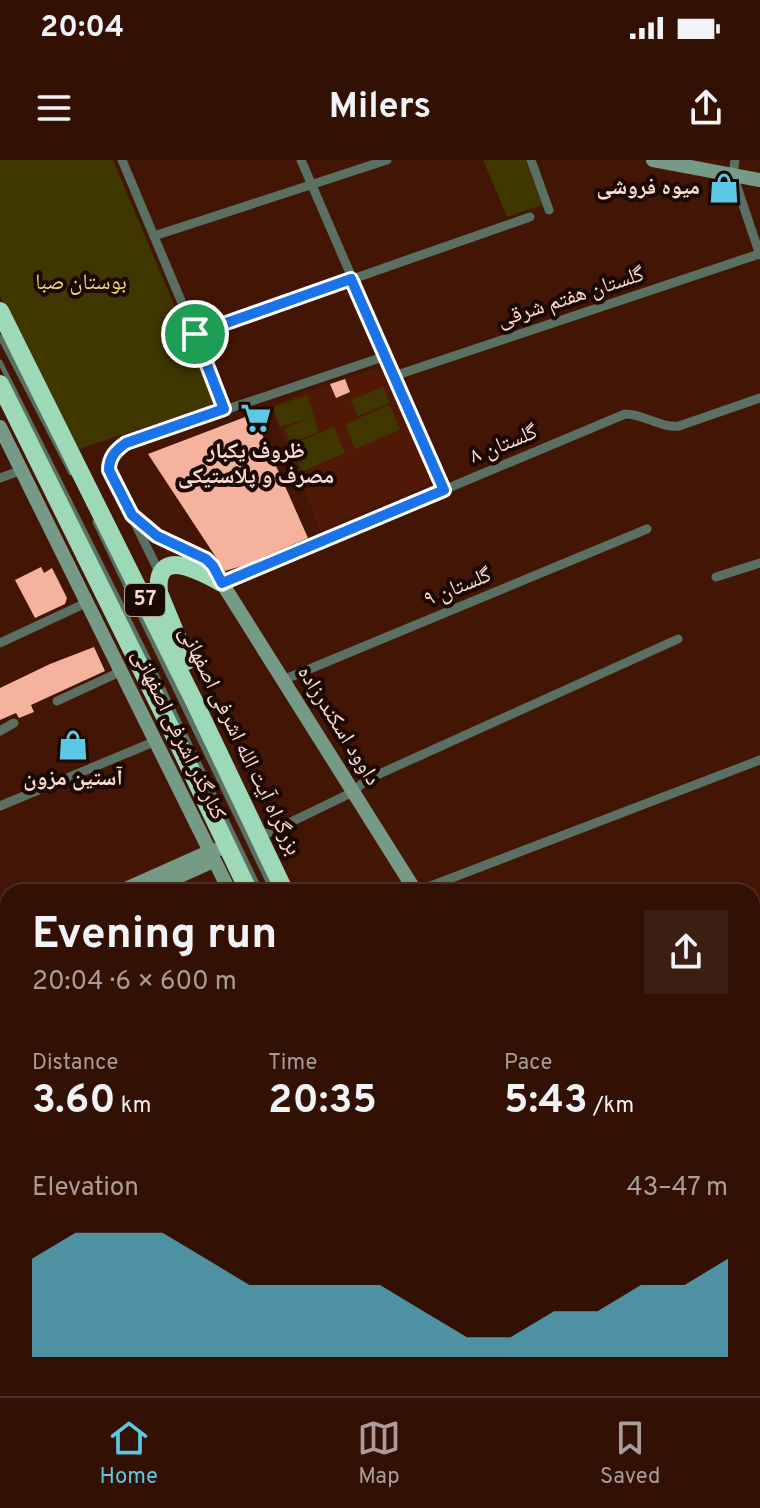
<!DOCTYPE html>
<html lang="en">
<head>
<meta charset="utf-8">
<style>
	:root { --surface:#321003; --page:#3d1e12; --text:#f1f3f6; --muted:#a89d9a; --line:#4d3025; --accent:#5bc8e6 }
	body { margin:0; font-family:Overpass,"Noto Naskh Arabic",sans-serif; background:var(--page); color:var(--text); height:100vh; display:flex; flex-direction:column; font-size:30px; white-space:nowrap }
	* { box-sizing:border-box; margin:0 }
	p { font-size:26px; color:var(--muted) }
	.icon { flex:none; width:44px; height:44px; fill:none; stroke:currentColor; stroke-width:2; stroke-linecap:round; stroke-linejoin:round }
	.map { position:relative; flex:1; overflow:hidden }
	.sheet { position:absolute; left:0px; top:724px; width:760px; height:512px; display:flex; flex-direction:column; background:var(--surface); border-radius:24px 24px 0 0; box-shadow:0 2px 6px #0004,0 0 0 2px var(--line) }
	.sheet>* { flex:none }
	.pin { position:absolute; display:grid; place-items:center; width:68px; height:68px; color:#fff; margin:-34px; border:4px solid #fff; border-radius:50%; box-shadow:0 2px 8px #0007 }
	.round { display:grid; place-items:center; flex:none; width:84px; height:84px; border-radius:0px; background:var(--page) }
	.summary { display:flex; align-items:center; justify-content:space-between; height:136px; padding:0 32px }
	h1 { font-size:44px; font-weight:700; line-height:60px }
	.metrics { display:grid; grid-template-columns:repeat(3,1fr); gap:12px; height:136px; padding:8px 32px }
	.metrics div { display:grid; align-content:center }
	.metrics b { font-size:40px; font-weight:700 }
	.metrics small { font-size:22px; font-weight:400 }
	.metrics p { font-size:22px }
	.chart { height:224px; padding:16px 32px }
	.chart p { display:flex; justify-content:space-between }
	.chart svg { width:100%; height:144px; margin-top:8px; fill:var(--accent); opacity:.7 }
	.status { display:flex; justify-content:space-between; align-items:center; height:56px; padding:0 40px; background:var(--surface); direction:ltr }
	.status svg { height:22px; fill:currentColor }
	header { display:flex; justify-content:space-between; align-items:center; height:104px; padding:0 32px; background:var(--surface); font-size:36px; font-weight:700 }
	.tabs { display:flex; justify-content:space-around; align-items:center; height:112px; border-top:2px solid var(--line); background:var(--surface); font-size:22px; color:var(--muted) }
	.tabs a { display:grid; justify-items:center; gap:4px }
	.tabs .current { color:var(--accent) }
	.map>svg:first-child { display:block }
	.built { fill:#4f1905 }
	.green { fill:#3f3600 }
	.building { fill:#f5b39d }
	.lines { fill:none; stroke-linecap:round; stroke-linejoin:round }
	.lane { stroke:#597063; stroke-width:5 }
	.street { stroke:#597063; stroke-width:9 }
	.secondary { stroke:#759a85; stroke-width:14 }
	.highway { stroke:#9dd8b7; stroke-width:18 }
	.route-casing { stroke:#fff; stroke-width:16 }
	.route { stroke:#1a73e8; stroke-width:10 }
	.labels { text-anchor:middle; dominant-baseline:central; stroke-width:8; stroke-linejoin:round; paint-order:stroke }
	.shield { fill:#1c0803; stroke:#ba9e95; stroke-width:2 }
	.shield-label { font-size:20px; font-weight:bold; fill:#feded4 }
	.poi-label { font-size:22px; font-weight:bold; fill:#feded4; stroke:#1c0803 }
	.park-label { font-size:22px; fill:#f0dc6c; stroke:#1c0803 }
	.street-label { font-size:22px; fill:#feded4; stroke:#1c0803 }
</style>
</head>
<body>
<div class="status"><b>20:04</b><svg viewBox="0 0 49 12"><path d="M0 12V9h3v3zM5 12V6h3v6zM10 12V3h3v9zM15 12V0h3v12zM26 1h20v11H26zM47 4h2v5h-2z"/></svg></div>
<header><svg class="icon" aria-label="menu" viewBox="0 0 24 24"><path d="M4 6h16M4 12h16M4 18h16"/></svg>Milers<svg class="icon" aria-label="share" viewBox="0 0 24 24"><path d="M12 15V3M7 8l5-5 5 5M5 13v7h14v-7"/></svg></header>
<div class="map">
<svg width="760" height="1236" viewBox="0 0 760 1236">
	<rect width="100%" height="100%" fill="#431504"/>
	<g class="built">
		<path d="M 377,208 L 384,213 L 430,319 L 429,324 L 320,370 L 270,245 Z"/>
		<path d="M 20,1228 L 139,1228 L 142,1236 L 23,1236 Z"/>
	</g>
	<g class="green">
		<path d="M 0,0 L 113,0 L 213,237 L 212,245 L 76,290 L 0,136 Z"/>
		<path d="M 483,0 L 526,0 L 542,45 L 507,57 Z"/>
		<path d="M 383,227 L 390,243 L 358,256 L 351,240 Z"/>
		<path d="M 307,235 L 319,272 L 290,283 L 285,268 L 313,257 L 280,267 L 273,247 Z"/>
		<path d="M 390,245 L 400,270 L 355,289 L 345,264 Z"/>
		<path d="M 334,267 L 345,293 L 302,312 L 291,285 Z"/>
		<path d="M 752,786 L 760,809 L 760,859 L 752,861 Z"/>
		<path d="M 145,1228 L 271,1228 L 275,1236 L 148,1236 Z"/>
		<path d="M 379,1228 L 450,1228 L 454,1236 L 360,1236 Z"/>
	</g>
	<g class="building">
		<path d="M 345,219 L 350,232 L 336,238 L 330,224 Z"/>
		<path d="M 253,254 L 308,378 L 245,405 L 225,411 L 148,294 Z"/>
		<path d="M 41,407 L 44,413 L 52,408 L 67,438 L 65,444 L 35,458 L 15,420 Z"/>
		<path d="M 94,487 L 105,511 L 31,545 L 34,552 L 19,558 L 16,553 L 0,560 L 0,528 L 50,504 Z"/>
	</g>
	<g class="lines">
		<g class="lane">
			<path d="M 0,177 L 71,313"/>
			<path d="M 0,202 L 153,508 L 261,732"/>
			<path d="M 95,362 L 273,732"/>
			<path d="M 498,1228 L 501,1236"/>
			<path d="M 511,1228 L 515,1236"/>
		</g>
		<g class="street">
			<path d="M 122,0 L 195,174 L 224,249"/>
			<path d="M 301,0 L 444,330"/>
			<path d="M 531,0 L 549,50"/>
			<path d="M 735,0 L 733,15 L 760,95"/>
			<path d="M 154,76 L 387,0"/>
			<path d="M 195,174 L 530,57"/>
			<path d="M 394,216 L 759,94"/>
			<path d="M 0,318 L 22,310"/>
			<path d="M 132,355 L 157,376 L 206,399 L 213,406 L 222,423 L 625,254 C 644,254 660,268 679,266 L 760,238"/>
			<path d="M 160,414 L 109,310 L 109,306 L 114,292 L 126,283 L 386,196"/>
			<path d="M 716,417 L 760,403"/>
			<path d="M 0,483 L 88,442"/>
			<path d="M 283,520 L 647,369"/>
			<path d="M 57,541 L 122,511"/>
			<path d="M 0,571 L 14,563"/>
			<path d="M 0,646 L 156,581"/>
			<path d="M 260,677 L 353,632 L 366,620 L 678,479"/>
			<path d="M 415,732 L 760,600"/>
			<path d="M 752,758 L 760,781"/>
			<path d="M 752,868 L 760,865"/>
			<path d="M 752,1009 L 760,1007"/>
			<path d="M 0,1060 L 8,1057"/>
			<path d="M 752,1141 L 760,1139"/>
			<path d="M 0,1194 L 8,1191"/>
			<path d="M 544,1228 L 548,1236"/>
		</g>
		<g class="secondary">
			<path d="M 653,0 L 760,20"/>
			<path d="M 0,267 L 230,732"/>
			<path d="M 222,423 L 416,732"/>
			<path d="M 119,732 L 211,691 L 217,690"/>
			<path d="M 144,732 L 213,701"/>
			<path d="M 0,784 L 8,781"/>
			<path d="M 0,798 L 8,794"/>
			<path d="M 0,1216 L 9,1236"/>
			<path d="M 468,1228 L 472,1236"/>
			<path d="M 726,1228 L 731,1236"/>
		</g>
		<g class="highway">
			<path d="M 0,151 L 193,539 L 285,732"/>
			<path d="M 0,224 L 176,579 L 249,732"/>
			<path d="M 187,501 L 159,433 C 154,385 200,411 222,423"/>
			<path d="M 483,1228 L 487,1236"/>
			<path d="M 522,1228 L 526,1236"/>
		</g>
	</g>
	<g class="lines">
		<g class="route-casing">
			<path id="route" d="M 351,119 L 444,330 L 222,423 L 213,406 L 206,399 L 157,376 L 132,355 L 109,310 C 109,297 116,290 126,283 L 224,249 L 195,174 Z"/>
		</g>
		<use href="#route" class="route"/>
	</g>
	<defs>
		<g id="shop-bare" transform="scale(2.4)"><path d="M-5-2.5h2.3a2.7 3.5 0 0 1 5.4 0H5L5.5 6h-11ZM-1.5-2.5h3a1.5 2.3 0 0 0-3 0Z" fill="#5bc8e6" stroke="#1c0803" stroke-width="2.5" paint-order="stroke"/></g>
		<g id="supermarket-bare" transform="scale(2.4)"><path d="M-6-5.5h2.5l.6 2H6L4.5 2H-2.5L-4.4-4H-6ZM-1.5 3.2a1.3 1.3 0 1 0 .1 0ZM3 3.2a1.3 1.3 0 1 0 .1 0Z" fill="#5bc8e6" stroke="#1c0803" stroke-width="2.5" paint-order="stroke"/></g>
	</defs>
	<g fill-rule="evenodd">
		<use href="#shop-bare" x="724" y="28"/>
		<use href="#supermarket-bare" x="256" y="258"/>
		<use href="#shop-bare" x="73" y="585"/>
	</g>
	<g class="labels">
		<rect class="shield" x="125" y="424" width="40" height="32" rx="6"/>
		<g class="shield-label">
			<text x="145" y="440">57</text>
		</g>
		<g class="poi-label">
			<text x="700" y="28" text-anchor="end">میوه فروشی</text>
			<text x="256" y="292">ظروف یکبار<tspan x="256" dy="25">مصرف و پلاستیکی</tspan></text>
			<text x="73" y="619">آستین مزون</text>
		</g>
		<g class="park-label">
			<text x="81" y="123">بوستان صبا</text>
		</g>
		<g class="street-label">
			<text transform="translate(571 138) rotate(-18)">گلستان هفتم شرقی</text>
			<text transform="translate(504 285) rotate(-22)">گلستان ٨</text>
			<text transform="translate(458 428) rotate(-22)">گلستان ۹</text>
			<text transform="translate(338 566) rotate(58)">داوود اسکندرزاده</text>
			<text transform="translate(178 575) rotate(64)">کنارگذر اشرفی اصفهانی</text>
			<text transform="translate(239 581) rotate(64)">بزرگراه آیت الله اشرفی اصفهانی</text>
		</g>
	</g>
</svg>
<div class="pin" style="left:195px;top:174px;background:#1e9e55"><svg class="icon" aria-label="arrive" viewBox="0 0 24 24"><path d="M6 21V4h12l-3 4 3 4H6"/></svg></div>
<section class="sheet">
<div class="summary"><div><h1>Evening run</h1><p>20:04 · 6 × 600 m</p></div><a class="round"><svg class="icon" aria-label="share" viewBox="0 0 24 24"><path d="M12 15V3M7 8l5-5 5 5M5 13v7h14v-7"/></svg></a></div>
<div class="metrics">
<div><p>Distance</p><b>3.60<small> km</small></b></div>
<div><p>Time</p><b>20:35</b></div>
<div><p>Pace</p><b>5:43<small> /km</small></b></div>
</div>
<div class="chart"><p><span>Elevation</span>43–47 m</p>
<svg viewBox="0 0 160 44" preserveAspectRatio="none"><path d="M0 44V14L10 6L20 6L30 6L40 14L50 22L60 22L70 22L80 22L90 30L100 38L110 38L120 30L130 30L140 22L150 22L160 14V44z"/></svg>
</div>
</section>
</div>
<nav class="tabs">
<a class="current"><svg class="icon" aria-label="home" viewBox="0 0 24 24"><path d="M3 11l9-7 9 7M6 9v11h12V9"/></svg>Home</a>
<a><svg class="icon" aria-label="map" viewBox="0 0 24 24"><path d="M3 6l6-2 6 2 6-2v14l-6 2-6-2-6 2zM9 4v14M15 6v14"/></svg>Map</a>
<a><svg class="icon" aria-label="saved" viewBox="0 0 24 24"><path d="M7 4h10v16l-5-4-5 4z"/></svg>Saved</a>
</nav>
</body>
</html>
